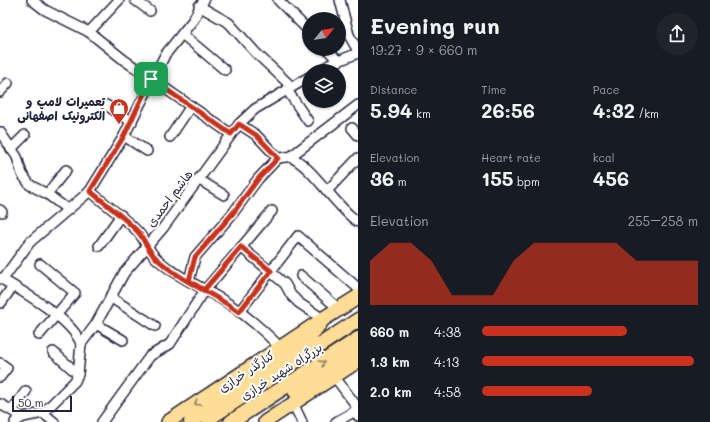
<!DOCTYPE html>
<html lang="en">
<head>
<meta charset="utf-8">
<style>
	:root { --surface:#171b24; --page:#20242c; --text:#f1f3f6; --muted:#9ea1a6; --accent:#c8321e }
	body { margin:0; font-family:Mali,"Playpen Sans Arabic",sans-serif; background:var(--page); color:var(--text); height:100vh; display:flex; flex-direction:column; font-size:15px; white-space:nowrap }
	* { box-sizing:border-box; margin:0 }
	p { font-size:13px; color:var(--muted) }
	.icon { flex:none; width:22px; height:22px; fill:none; stroke:currentColor; stroke-width:2; stroke-linecap:round; stroke-linejoin:round }
	.map { position:relative; flex:1; overflow:hidden }
	.sheet { display:flex; flex-direction:column; background:var(--surface); width:352px }
	.sheet>* { flex:none }
	.needle { width:26px; rotate:60deg }
	.tools { position:absolute; left:302px; top:12px; display:grid; gap:8px }
	.tools a { display:grid; place-items:center; width:44px; height:44px; border-radius:50%; background:var(--surface); box-shadow:0 1px 3px #0004; font-size:20px }
	.scale { position:absolute; left:12px; bottom:10px; width:60px; box-sizing:border-box; padding-left:4px; border:2px solid #22223b; border-top:0; font-size:11px; line-height:14px; white-space:nowrap; color:#22223b; -webkit-text-stroke:3px #fff; paint-order:stroke }
	.pin { position:absolute; display:grid; place-items:center; width:34px; height:34px; color:#fff; margin:-17px; border-radius:8px; box-shadow:0 2px 6px #0006 }
	.round { display:grid; place-items:center; flex:none; width:42px; height:42px; border-radius:21px; background:var(--page) }
	.overview { display:flex; align-items:center; justify-content:space-between; height:68px; padding:0 12px }
	h1 { font-size:22px; font-weight:800; line-height:30px }
	.metrics { display:grid; grid-template-columns:repeat(3,1fr); gap:6px; height:68px; padding:4px 12px }
	.metrics div { display:grid; align-content:center }
	.metrics b { font-size:20px; font-weight:800 }
	.metrics small { font-size:11px; font-weight:400 }
	.metrics p { font-size:11px }
	.chart { height:112px; padding:8px 12px }
	.chart p { display:flex; justify-content:space-between }
	.chart svg { width:100%; height:72px; margin-top:4px; fill:var(--accent); opacity:.7 }
	ul { padding:0 12px; list-style:none; font-size:13px }
	li { display:grid; grid-template-columns:64px 48px 1fr; align-items:center; height:30px }
	li i { height:10px; border-radius:5px; background:var(--accent) }
	main { display:flex; flex:1; min-height:0 }
	.map>svg:first-child { display:block }
	.lines { fill:none; stroke-linecap:round; stroke-linejoin:round }
	.minor-casing { stroke:#22223b; stroke-width:12 }
	.primary-casing { stroke:#22223b; stroke-width:16 }
	.trunk-casing { stroke:#22223b; stroke-width:17 }
	.minor { stroke:#fff; stroke-width:9 }
	.primary { stroke:#fedd96; stroke-width:13 }
	.trunk { stroke:#fedd96; stroke-width:14 }
	.oneway { stroke:#908068 }
	.route-casing { stroke:#fff; stroke-width:8 }
	.route { stroke:#c8321e; stroke-width:5 }
	.labels { text-anchor:middle; dominant-baseline:central; stroke-width:4; stroke-linejoin:round; paint-order:stroke }
	.poi-label { font-size:12px; font-weight:bold; fill:#22223b; stroke:#fff; text-anchor:end }
	.street-label { font-size:12px; fill:#22223b; stroke:#fff }
</style>
</head>
<body>
<main>
<div class="map">
<svg width="358" height="422" viewBox="0 0 358 422">
	<rect width="100%" height="100%" fill="#fff"/>
	<filter id="ink" filterUnits="userSpaceOnUse"><feTurbulence type="fractalNoise" baseFrequency=".025" numOctaves="2"/><feDisplacementMap in="SourceGraphic" scale="8" xChannelSelector="R" yChannelSelector="G"/><feConvolveMatrix kernelMatrix="1 2 1 2 8 2 1 2 1" color-interpolation-filters="sRGB"/></filter>
	<g filter="url(#ink)">
		<g class="lines">
			<g class="minor-casing">
				<g id="minor">
					<path d="M 32,0 L 45,10 L 89,32 L 124,60 L 231,134"/>
					<path d="M 135,0 L 150,11"/>
					<path d="M 278,0 L 309,31"/>
					<path d="M 340,0 L 349,35 L 358,51"/>
					<path d="M 199,6 L 229,23 L 256,53 L 292,87"/>
					<path d="M 89,32 L 119,0"/>
					<path d="M 182,34 L 225,70"/>
					<path d="M 327,49 L 338,61"/>
					<path d="M 319,71 L 331,64 L 358,53"/>
					<path d="M 287,90 L 308,121"/>
					<path d="M 0,92 L 8,83"/>
					<path d="M 106,105 L 132,122"/>
					<path d="M 239,124 L 256,135 L 278,158 C 282,158 287,156 290,157 C 311,164 336,208 358,222"/>
					<path d="M 352,128 L 358,135"/>
					<path d="M 0,132 L 17,157 L 22,174 L 30,185 L 47,194 L 67,209"/>
					<path d="M 124,136 L 147,151"/>
					<path d="M 170,137 L 191,106"/>
					<path d="M 11,149 L 25,135"/>
					<path d="M 290,157 L 358,105"/>
					<path d="M 198,179 L 224,195"/>
					<path d="M 90,191 C 106,205 124,217 139,233 C 145,241 149,251 156,258 C 176,277 204,288 226,302 C 246,315 264,331 280,347"/>
					<path d="M 327,191 L 358,158"/>
					<path d="M 47,194 L 66,170"/>
					<path d="M 0,210 L 2,212"/>
					<path d="M 99,246 L 121,215"/>
					<path d="M 241,247 L 285,284 L 291,295 L 299,303 L 323,319"/>
					<path d="M 301,276 L 339,309"/>
					<path d="M 0,278 C 22,291 73,320 81,344"/>
					<path d="M 3,279 L 30,242 L 90,191 L 124,136 L 165,55 L 193,20 L 204,0"/>
					<path d="M 189,281 L 195,257 L 233,213 L 258,179 L 278,158"/>
					<path d="M 110,297 L 155,326"/>
					<path d="M 1,303 L 13,286"/>
					<path d="M 239,312 L 298,236 L 358,288"/>
					<path d="M 96,324 L 123,340"/>
					<path d="M 39,335 L 75,293 L 40,264"/>
					<path d="M 53,352 L 78,374"/>
					<path d="M 0,363 L 7,368 L 0,377"/>
					<path d="M 334,376 L 355,404 L 358,416"/>
					<path d="M 293,403 L 302,422"/>
					<path d="M 0,404 L 23,417"/>
					<path d="M 12,410 L 26,391"/>
					<path d="M 43,413 L 54,422"/>
					<path d="M 15,422 L 23,417 L 43,413 L 75,381 L 78,374 L 81,344 L 96,324 L 124,273 L 163,228 L 239,124 L 255,109 L 309,77"/>
					<path d="M 102,422 L 150,356 L 170,344 L 205,290 L 272,211"/>
					<path d="M 336,422 L 357,410"/>
				</g>
			</g>
			<g class="primary-casing">
				<g id="primary">
					<path d="M 168,422 L 320,321"/>
					<path d="M 265,422 L 358,361"/>
				</g>
			</g>
			<g class="trunk-casing">
				<g id="trunk">
					<path d="M 295,391 L 358,353"/>
					<path d="M 208,419 L 358,320"/>
					<path d="M 191,422 L 224,397 L 307,340 L 323,319 L 358,297"/>
					<path d="M 231,422 L 358,339"/>
				</g>
			</g>
			<use href="#minor" class="minor"/>
			<use href="#primary" class="primary"/>
			<use href="#trunk" class="trunk"/>
		</g>
		<defs><path id="oneway-chevron" d="M-2-3.5L2.5 0L-2 3.5" fill="none" stroke-width="1.6" stroke-linecap="round" stroke-linejoin="round"/></defs>
		<g class="oneway">
			<use href="#oneway-chevron" transform="translate(322 363) rotate(-33)"/>
			<use href="#oneway-chevron" transform="translate(197 403) rotate(146)"/>
		</g>
	</g>
	<g class="lines" filter="url(#ink)">
		<g class="route-casing">
			<path id="route" d="M 151,79 L 124,136 L 90,191 C 107,205 124,217 139,233 C 145,241 149,252 156,258 C 180,281 213,293 239,312 L 271,271 L 241,247 L 204,290 L 189,281 L 195,257 L 233,213 L 258,179 L 278,158 L 256,135 L 239,124 L 231,134 L 151,79"/>
		</g>
		<use href="#route" class="route"/>
	</g>
	<defs>
		<g id="shop-pin" transform="scale(1)"><path d="M0 17L-7.5 6A9.5 9.5 0 1 1 7.5 6Z" fill="#c8321e" stroke="#fff"/><path d="M-5-2.5h2.3a2.7 3.5 0 0 1 5.4 0H5L5.5 6h-11ZM-1.5-2.5h3a1.5 2.3 0 0 0-3 0Z" fill="#fff"/></g>
	</defs>
	<g fill-rule="evenodd">
		<use href="#shop-pin" x="119" y="108"/>
	</g>
	<g class="labels">
		<g class="poi-label">
			<text x="105" y="101">تعمیرات لامپ و<tspan x="105" dy="14">الکترونیک اصفهانی</tspan></text>
		</g>
		<g class="street-label">
			<text transform="translate(169 198) rotate(-53)">هاشم احمدی</text>
			<text transform="translate(246 371) rotate(-34)">کنارگذر خرازی</text>
			<text transform="translate(281 371) rotate(-33)">بزرگراه شهید خرازی</text>
		</g>
	</g>
</svg>
<div class="tools">
<a><svg class="needle" viewBox="-14 -14 28 28"><path d="M0-13l5 13h-10z" fill="#e53935"/><path d="M0 13l5-13h-10z" fill="#9ea1a6"/></svg></a>
<a><svg class="icon" aria-label="layers" viewBox="0 0 24 24"><path d="M12 4l9 5-9 5-9-5zM3 14l9 5 9-5"/></svg></a>
</div>
<div class="scale">50 m</div>
<div class="pin" style="left:151px;top:79px;background:#1e9e55"><svg class="icon" aria-label="arrive" viewBox="0 0 24 24"><path d="M6 21V4h12l-3 4 3 4H6"/></svg></div>
</div>
<section class="sheet">
<div class="overview"><div><h1>Evening run</h1><p>19:27 · 9 × 660 m</p></div><a class="round"><svg class="icon" aria-label="share" viewBox="0 0 24 24"><path d="M12 15V3M7 8l5-5 5 5M5 13v7h14v-7"/></svg></a></div>
<div class="metrics">
<div><p>Distance</p><b>5.94<small> km</small></b></div>
<div><p>Time</p><b>26:56</b></div>
<div><p>Pace</p><b>4:32<small> /km</small></b></div>
</div>
<div class="metrics">
<div><p>Elevation</p><b>36<small> m</small></b></div>
<div><p>Heart rate</p><b>155<small> bpm</small></b></div>
<div><p>kcal</p><b>456</b></div>
</div>
<div class="chart"><p><span>Elevation</span>255–258 m</p>
<svg viewBox="0 0 160 44" preserveAspectRatio="none"><path d="M0 44V17L10 6L20 6L30 17L40 38L50 38L60 38L70 17L80 6L90 6L100 6L110 6L120 6L130 17L140 17L150 17L160 17V44z"/></svg>
</div>
<ul>
<li><b>660 m</b>4:38<i style="width:67%"></i></li>
<li><b>1.3 km</b>4:13<i style="width:98%"></i></li>
<li><b>2.0 km</b>4:58<i style="width:51%"></i></li>
</ul>
</section>
</main>
</body>
</html>
